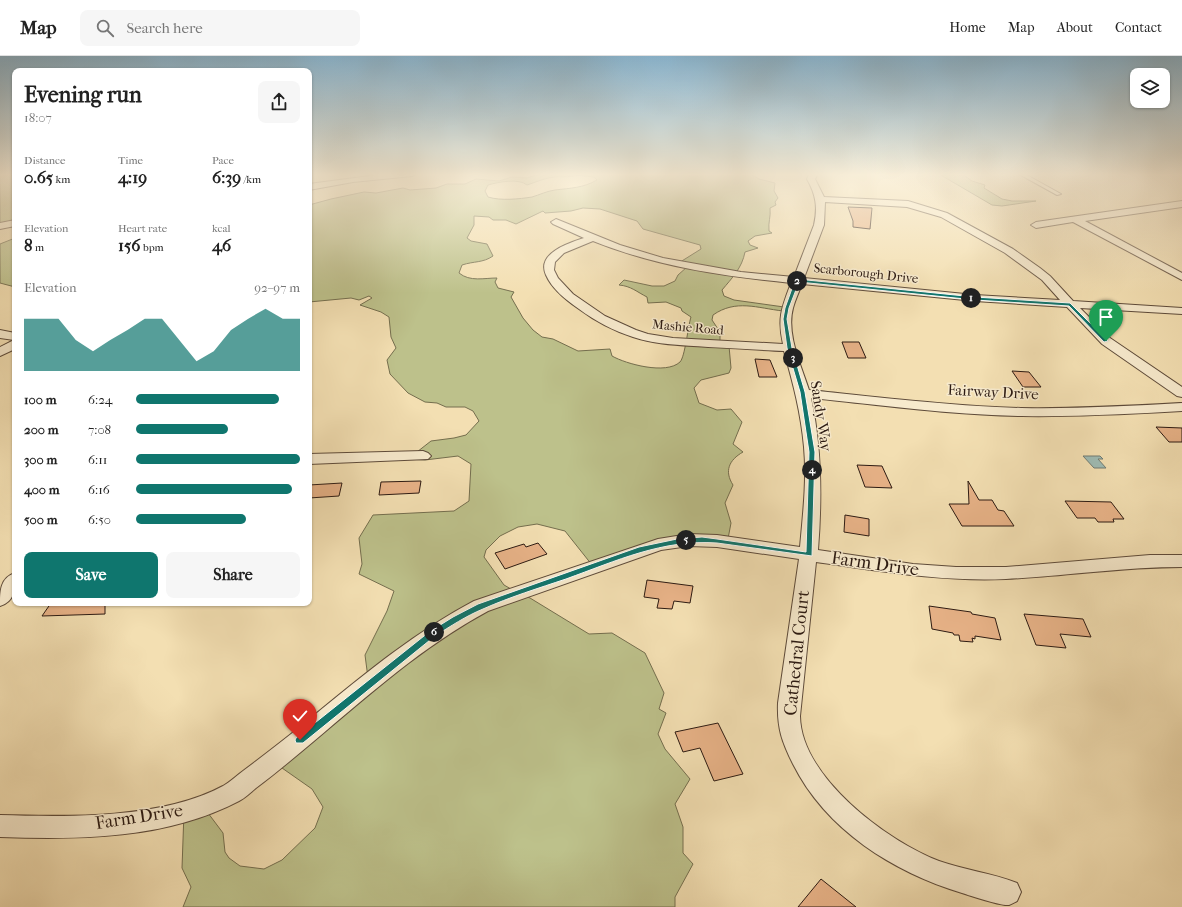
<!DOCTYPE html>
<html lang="en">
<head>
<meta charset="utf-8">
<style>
	:root { --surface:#fff; --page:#f6f6f6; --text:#222; --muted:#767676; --line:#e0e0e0; --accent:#0f766e }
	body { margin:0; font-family:"IM FELL French Canon",serif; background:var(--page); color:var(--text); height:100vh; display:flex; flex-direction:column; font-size:15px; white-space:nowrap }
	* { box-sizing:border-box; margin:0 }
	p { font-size:13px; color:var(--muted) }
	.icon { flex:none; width:22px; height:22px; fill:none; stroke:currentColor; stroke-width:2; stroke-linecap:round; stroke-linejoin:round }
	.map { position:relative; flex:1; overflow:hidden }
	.panel { position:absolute; left:12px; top:12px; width:300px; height:538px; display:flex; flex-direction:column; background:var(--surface); border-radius:8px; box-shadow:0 1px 3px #0004 }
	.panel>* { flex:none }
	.buttons { position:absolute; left:1130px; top:12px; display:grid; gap:8px }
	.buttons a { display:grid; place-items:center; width:40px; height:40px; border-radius:8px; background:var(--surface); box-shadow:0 1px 3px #0004; font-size:20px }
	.pin { position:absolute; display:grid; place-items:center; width:34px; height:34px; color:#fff; margin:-41px -17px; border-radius:50% 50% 50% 0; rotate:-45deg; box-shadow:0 0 4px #0007 }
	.pin .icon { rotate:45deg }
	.km { position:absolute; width:20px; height:20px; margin:-10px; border-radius:50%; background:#222; color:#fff; font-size:11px; line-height:20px; text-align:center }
	.round { display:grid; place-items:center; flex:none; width:42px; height:42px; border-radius:8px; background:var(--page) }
	.summary { display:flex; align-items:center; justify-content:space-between; height:68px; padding:0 12px }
	h1 { font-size:22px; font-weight:700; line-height:30px }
	.metrics { display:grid; grid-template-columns:repeat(3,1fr); gap:6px; height:68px; padding:4px 12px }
	.metrics div { display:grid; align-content:center }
	.metrics b { font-size:17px; font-weight:700 }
	.metrics small { font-size:11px; font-weight:400 }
	.metrics p { font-size:11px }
	.chart { height:112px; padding:8px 12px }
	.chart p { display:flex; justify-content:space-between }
	.chart svg { width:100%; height:72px; margin-top:4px; fill:var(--accent); opacity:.7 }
	.cta { display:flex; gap:8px; margin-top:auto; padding:8px 12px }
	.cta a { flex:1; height:46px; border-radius:8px; background:var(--accent); color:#fff; font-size:16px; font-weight:700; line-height:46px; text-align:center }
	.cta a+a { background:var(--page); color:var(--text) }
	ul { padding:0 12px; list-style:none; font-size:13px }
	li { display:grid; grid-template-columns:64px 48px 1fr; align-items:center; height:30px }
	li i { height:10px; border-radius:5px; background:var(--accent) }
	header { display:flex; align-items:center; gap:24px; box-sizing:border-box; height:56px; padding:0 20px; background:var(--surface); border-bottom:1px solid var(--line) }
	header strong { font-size:19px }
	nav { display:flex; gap:22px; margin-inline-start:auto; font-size:14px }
	.search { width:280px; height:36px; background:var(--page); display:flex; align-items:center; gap:10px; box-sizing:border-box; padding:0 14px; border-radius:8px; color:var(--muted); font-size:15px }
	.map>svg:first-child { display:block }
	.green { fill:#bdc18b; stroke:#746e4e; fill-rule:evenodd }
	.water { fill:#9ebbb4; stroke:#707b73 }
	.building { fill:#e7b287; stroke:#2c1a12 }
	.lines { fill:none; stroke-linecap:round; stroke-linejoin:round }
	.service-casing { stroke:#5e4b3a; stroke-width:2 }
	.minor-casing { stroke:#5e4b3a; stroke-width:2 }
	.service { fill:#f7eacd; fill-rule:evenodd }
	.minor { fill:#f7eacd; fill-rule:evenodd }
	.route { fill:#0f766e; stroke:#fff }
	.labels { text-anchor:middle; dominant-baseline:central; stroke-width:3; stroke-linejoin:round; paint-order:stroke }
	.far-street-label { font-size:13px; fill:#2c1a12; stroke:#f7eacd }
	.street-label { font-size:15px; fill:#2c1a12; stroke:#f7eacd }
	.near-street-label { font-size:18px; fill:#2c1a12; stroke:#f7eacd }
</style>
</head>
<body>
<header>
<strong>Map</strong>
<div class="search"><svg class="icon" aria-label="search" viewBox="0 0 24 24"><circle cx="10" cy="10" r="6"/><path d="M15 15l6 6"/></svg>Search here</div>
<nav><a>Home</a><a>Map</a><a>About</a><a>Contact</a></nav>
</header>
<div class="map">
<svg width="1182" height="851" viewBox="0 0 1182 851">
	<rect width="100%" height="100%" fill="#f3dfb2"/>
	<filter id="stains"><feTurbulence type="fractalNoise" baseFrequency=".005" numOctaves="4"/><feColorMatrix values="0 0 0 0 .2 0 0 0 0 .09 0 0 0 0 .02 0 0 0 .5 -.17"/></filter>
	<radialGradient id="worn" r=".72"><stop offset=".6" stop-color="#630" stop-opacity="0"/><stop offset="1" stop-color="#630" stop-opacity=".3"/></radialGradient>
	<g class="green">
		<path d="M 0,118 L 15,118 L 15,168 L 0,169 Z"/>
		<path d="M 540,118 L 751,118 L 759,123 L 775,127 L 774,135 L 778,142 L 775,146 L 776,149 L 770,152 C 771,161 768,166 769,175 L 772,177 L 755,180 L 748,185 L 750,189 L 758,192 L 745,196 C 742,212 732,222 722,234 L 724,240 L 734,244 L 784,251 L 783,255 C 757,252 736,243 713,259 L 712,264 L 720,276 L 720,288 L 729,290 L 731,312 L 729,317 L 701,324 L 694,332 L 699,347 L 717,354 L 731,353 L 742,366 L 733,388 L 743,396 C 729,404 724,415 733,429 L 725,447 L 731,467 L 727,488 L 688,486 L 592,509 L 565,475 L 537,468 L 518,471 L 500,480 L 486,494 L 484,501 L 504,529 L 511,533 L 530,542 L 589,578 L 612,577 L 645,597 L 664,637 L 659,653 L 666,657 L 658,678 L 665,693 L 690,723 L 675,748 L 683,771 L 683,797 L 693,808 L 675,841 L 675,851 L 183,851 L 191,831 L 182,812 L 184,756 L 202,749 L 223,777 L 225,796 L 229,802 L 240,810 L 264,813 L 282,804 L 315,772 L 323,751 L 312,733 L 272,705 L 368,622 L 365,599 L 387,555 L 394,535 L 359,518 L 362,508 L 359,482 L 373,459 L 454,455 L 469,445 L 471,408 L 458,400 L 425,404 L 408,403 L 431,385 L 454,382 L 466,379 L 479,365 L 473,355 L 465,351 L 446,351 L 437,347 L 425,346 L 408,337 L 390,318 L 387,304 L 396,292 L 391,281 L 389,261 L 381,256 L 360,249 L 372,242 L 369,240 L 359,244 L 351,242 L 309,246 L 309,149 L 331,143 L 364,136 L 376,137 L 403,132 L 410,134 L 436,132 L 447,128 L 465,128 L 476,123 L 499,125 L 512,121 L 527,122 ZM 576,119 L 594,121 L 597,124 C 583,132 571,132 555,134 C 547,135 539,139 532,141 C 519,143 501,145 488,141 L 485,135 L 488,129 C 498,126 519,122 527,129 C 536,126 545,122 554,121 C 562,120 568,122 576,119 ZM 583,152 L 600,153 L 637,165 L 643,173 L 700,189 L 701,193 L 677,208 L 687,211 L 678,219 L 675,225 L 664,230 L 652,230 L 624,224 L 619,229 C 631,230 637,236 647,241 L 648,247 L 666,246 L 681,252 L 682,255 L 691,261 C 688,270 685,301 680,306 C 666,319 626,308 612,300 L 610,293 L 578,295 L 553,283 L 542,281 L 533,274 L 523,262 L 511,241 L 514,236 L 498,232 L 495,226 L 497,222 C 484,222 470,226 459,217 L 462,209 C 474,205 483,207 493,200 L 487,188 L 471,185 L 467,182 L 474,169 L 474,160 L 489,161 L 493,164 L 506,164 L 516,168 L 543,155 L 545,157 L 571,155 Z"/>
		<path d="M 939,118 L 962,118 L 972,125 L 985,129 L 984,132 L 1002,143 L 1012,145 L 1036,145 L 1002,150 L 992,149 Z"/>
		<path d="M 15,182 L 15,231 L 0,227 L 0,188 Z"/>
	</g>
	<path class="water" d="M 1083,400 L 1100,400 L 1103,403 L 1098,403 L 1106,412 L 1094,412 Z"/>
	<g class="building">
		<path d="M 848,151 L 872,152 L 870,173 L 853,171 L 853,165 Z"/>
		<path d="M 842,286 L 859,286 L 866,302 L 848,302 Z"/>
		<path d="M 755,303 L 770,304 L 777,321 L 759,321 Z"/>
		<path d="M 1012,315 L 1029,316 L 1041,331 L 1023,331 Z"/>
		<path d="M 1156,371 L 1182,372 L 1182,386 L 1169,386 Z"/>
		<path d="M 857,409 L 882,410 L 892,432 L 865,431 Z"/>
		<path d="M 421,425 L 419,437 L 379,439 L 381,426 Z"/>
		<path d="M 968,425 L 979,444 L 992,444 L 998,454 L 1004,455 L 1014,470 L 962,470 L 949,448 L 969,448 Z"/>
		<path d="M 342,427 L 339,440 L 309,442 L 309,429 Z"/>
		<path d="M 1065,445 L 1111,446 L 1124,463 L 1113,463 L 1114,466 L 1098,466 L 1095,462 L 1077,462 Z"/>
		<path d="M 845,459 L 869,463 L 869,480 L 844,476 Z"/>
		<path d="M 538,487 L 547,498 L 505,513 L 495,497 L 524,488 L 526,491 Z"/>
		<path d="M 647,524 L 693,530 L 690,547 L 674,545 L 672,553 L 657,552 L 659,543 L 644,541 Z"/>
		<path d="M 51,547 L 105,547 L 105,558 L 42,560 Z"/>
		<path d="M 929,550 L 971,556 L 972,558 L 995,562 L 1001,584 L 975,580 L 975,583 L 972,582 L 973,586 L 960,585 L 959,579 L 954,579 L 953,577 L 932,573 Z"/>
		<path d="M 1024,558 L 1083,563 L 1091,581 L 1060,578 L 1066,592 L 1036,589 Z"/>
		<path d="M 718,667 L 743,718 L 714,725 L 700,692 L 683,696 L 675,676 Z"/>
		<path d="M 821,823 L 856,851 L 798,851 Z"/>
	</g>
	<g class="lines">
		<g class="service-casing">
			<path id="service" d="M 1019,118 L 1025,118 L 1061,138 L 1057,139 Z"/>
		</g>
		<g class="minor-casing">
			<g id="minor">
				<path d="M 385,118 L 416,118 L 412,120 L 353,126 L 309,134 L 309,128 Z"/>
				<path d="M 809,118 L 818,118 L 815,123 L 824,141 L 908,145 L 947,157 L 1013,193 L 1040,212 L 1050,220 L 1073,245 L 1182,252 L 1182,258 L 1080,252 L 1110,282 L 1182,331 L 1182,341 L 1177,340 L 1102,288 L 1067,251 L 975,245 L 802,228 C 799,236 795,244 793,252 C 786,278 801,309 809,334 C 879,341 950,350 1021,352 C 1075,353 1128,350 1182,347 L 1182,355 C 1129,358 1075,361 1022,360 C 951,359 881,349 811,342 C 822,392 822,443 818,494 L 913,508 L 956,511 L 1006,511 L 1150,499 L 1182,499 L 1182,511 C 1123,511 1065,520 1006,523 C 942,526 880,515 816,506 L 800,660 C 801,721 887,785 939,805 C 964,814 992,817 1017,827 L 1021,836 L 1017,845 C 1015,846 1012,848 1009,849 C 1001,850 971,840 962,837 C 893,816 826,774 793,708 C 782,686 777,672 778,647 L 799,503 L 717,491 L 689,490 L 661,494 L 488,555 C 423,590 370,638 314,685 C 295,701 276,717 256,732 C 250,737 245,742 239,745 C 166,783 81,784 0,781 L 0,759 C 68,761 162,763 223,730 C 230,726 236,720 243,715 C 262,701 281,686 300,671 C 356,625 410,579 474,545 L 658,483 L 689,478 L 717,479 L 800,491 C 803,458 807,424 804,391 C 801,357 793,327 784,295 C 759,294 734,292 708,291 C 683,289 657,289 633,281 C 614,275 595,265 579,253 C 566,244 552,233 546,219 C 536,197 569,187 584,182 L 553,168 L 551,166 L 556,163 L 620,189 L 663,202 L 741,216 L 794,221 L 814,169 C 818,151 816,139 807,123 ZM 825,146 L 907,151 L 941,161 L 1005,197 L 1042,224 L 1060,244 L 975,239 L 804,222 L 824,169 ZM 593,185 C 658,211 722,220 791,227 C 782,251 777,262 783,288 L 673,282 L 648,278 L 636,274 L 605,260 L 573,238 L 558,222 L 554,214 L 555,206 L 564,197 Z"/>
				<path d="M 1182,145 L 1182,151 L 1085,165 L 1182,217 L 1182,224 L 1073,166 L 1036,172 L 1031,169 L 1036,166 Z"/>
				<path d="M 15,164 L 15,170 L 0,173 L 0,167 Z"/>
				<path d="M 0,274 L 15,277 L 15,293 L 0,300 L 0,291 L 14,284 L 0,282 Z"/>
				<path d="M 423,395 L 428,397 L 431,400 L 428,403 L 309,408 L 309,398 Z"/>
				<path d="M 15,517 C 15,531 16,545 0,550 C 0,535 0,522 15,517 Z"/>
			</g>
		</g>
		<use href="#service" class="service"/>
		<use href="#minor" class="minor"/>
	</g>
	<linearGradient id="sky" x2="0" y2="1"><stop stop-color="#8ab7d3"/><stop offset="0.5" stop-color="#faf1dc"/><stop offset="1" stop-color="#faf1dc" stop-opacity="0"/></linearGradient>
	<rect width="1182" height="237" fill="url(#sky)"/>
	<path class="route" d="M 795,224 L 797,223 L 975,241 L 1070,247 L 1108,285 L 1104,286 L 1069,250 L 975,244 L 799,226 L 789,252 L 787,263 L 792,292 L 805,336 L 815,396 L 812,500 L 717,487 C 663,483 616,505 566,523 C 539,532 510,541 483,553 C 466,560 451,570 435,580 L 303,687 L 296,687 L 295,684 L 296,682 L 429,576 L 453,561 L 478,548 L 639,491 L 677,483 L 702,481 L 717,483 L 806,496 L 809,396 L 800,336 L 787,292 L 783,263 L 785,252 Z"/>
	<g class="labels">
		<g class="far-street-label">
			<text transform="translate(866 217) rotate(6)">Scarborough Drive</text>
			<text transform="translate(688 271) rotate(5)">Mashie Road</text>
		</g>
		<g class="street-label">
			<text transform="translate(993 336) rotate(3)">Fairway Drive</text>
			<text transform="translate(821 360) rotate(81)">Sandy Way</text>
		</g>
		<g class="near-street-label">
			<text transform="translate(875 508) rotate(8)">Farm Drive</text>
			<text transform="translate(797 597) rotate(-84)">Cathedral Court</text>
			<text transform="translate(139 761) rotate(-9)">Farm Drive</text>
		</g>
	</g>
	<rect width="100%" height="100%" filter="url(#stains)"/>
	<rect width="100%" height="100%" fill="url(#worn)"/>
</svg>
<div class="buttons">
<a><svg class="icon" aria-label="layers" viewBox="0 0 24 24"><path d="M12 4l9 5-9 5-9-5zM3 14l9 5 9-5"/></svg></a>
</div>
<div class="pin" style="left:1106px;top:285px;background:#1e9e55"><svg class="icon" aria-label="arrive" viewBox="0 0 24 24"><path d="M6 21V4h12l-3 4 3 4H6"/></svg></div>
<div class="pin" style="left:300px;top:684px;background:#d93025"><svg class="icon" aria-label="check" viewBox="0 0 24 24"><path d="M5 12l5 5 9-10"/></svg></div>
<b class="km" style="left:971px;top:242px">1</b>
<b class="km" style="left:797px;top:225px">2</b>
<b class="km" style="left:793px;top:302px">3</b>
<b class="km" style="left:812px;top:414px">4</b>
<b class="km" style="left:686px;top:484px">5</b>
<b class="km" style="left:434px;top:576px">6</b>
<section class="panel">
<div class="summary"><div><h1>Evening run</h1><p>18:07</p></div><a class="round"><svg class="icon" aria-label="share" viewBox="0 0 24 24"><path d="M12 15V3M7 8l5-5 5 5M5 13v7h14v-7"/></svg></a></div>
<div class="metrics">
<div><p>Distance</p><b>0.65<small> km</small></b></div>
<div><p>Time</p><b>4:19</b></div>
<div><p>Pace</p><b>6:39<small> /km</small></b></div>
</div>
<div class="metrics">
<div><p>Elevation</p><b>8<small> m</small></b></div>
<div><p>Heart rate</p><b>156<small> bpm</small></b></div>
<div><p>kcal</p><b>46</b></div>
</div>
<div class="chart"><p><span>Elevation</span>92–97 m</p>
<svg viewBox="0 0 160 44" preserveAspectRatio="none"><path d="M0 44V12L10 12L20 12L30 25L40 32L50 25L60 19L70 12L80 12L90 25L100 38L110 32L120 19L130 12L140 6L150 12L160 12V44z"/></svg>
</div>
<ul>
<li><b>100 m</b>6:24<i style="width:87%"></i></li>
<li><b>200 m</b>7:08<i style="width:56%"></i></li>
<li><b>300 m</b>6:11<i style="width:100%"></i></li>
<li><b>400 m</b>6:16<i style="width:95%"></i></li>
<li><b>500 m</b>6:50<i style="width:67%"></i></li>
</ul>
<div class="cta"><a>Save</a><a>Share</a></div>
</section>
</div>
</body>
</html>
